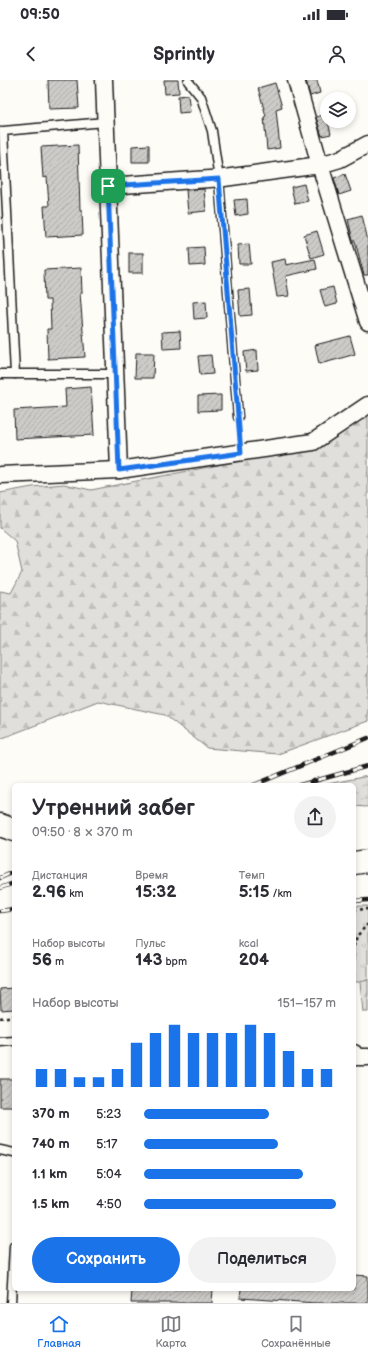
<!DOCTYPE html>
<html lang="ru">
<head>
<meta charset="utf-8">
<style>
	:root { --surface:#fff; --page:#f2f2f3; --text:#2b2b33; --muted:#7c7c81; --line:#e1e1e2; --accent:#1a73e8 }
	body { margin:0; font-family:"Balsamiq Sans",sans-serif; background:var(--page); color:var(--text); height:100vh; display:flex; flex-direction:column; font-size:15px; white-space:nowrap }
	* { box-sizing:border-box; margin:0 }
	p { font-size:13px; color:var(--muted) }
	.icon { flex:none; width:22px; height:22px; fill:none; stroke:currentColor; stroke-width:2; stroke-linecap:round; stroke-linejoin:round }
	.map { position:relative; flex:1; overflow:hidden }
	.drawer { position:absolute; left:12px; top:703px; width:344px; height:508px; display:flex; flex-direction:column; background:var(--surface); border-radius:6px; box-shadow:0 2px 6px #0003 }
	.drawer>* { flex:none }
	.fabs { position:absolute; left:320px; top:12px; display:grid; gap:8px }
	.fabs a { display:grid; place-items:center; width:36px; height:36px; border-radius:50%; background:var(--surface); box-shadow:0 2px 6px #0003; font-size:20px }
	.pin { position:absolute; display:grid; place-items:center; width:34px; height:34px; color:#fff; margin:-17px; border-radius:8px; box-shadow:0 2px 6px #0006 }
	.round { display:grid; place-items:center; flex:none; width:42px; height:42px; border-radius:21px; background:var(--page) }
	.summary { display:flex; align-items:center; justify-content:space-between; height:68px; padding:0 20px }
	h1 { font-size:22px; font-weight:700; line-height:30px }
	.stats { display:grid; grid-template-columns:repeat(3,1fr); gap:6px; height:68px; padding:4px 20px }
	.stats div { display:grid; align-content:center }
	.stats b { font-size:17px; font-weight:700 }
	.stats small { font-size:11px; font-weight:400 }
	.stats p { font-size:11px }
	.chart { height:112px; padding:8px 20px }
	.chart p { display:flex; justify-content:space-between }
	.chart svg { width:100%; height:72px; margin-top:4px; stroke:var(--accent); stroke-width:6 }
	.primary-button { display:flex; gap:8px; margin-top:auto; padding:8px 20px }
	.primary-button a { flex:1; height:46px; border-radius:24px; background:var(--accent); color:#fff; font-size:16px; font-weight:700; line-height:46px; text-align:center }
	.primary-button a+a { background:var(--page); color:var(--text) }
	ul { padding:0 20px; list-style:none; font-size:13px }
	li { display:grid; grid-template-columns:64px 48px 1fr; align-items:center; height:30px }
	li i { height:10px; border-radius:5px; background:var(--accent) }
	.status { display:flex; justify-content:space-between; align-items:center; height:28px; padding:0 20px; background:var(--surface); direction:ltr }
	.status svg { height:11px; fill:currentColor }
	header { display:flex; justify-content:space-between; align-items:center; height:52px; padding:0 20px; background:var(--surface); font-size:18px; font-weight:700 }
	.tabs { display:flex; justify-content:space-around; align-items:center; height:56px; border-top:1px solid var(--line); background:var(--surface); font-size:11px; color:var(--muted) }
	.tabs a { display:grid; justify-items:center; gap:2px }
	.tabs .selected { color:var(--accent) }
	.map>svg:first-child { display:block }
	.grass { fill:url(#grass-tufts); stroke:#7e7e7c }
	.forest { fill:url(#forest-firs); stroke:#7e7e7c }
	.wetland { fill:url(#wetland-marsh); stroke:#7e7e7c }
	.building { fill:url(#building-hatch); stroke:#1c1c1c }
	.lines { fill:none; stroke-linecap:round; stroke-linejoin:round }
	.lane-casing { stroke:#1c1c1c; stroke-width:11 }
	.street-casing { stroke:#1c1c1c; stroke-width:19 }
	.secondary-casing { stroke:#1c1c1c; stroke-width:25 }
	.path { stroke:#1c1c1c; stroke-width:2.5; stroke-dasharray:3 3; stroke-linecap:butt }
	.lane { stroke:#fdfcf7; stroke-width:8 }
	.street { stroke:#fdfcf7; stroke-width:16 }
	.secondary { stroke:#fdfcf7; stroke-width:22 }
	.rail-casing { stroke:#1c1c1c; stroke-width:4.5 }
	.rail { stroke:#fdfcf7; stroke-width:3; stroke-dasharray:9; stroke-linecap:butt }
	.route-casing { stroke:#fff; stroke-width:8 }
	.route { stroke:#1a73e8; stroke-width:5 }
</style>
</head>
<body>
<div class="status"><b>09:50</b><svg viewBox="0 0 49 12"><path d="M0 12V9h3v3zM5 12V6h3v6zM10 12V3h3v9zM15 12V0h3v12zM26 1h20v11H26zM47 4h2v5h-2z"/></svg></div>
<header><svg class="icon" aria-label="back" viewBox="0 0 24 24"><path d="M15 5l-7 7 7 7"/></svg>Sprintly<svg class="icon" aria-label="person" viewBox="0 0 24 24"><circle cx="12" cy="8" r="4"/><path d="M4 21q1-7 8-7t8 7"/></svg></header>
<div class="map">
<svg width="368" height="1223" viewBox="0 0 368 1223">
	<defs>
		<pattern id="grass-tufts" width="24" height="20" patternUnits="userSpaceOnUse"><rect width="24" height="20" fill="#e0dfdb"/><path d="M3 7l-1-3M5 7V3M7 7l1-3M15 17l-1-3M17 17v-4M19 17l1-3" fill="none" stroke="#c0bfbb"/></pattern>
		<pattern id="forest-firs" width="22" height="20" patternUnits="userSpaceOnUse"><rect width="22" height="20" fill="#e0dfdb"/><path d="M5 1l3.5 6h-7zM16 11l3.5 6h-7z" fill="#c0bfbb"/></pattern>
		<pattern id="wetland-marsh" width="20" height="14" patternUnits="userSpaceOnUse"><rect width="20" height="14" fill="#e0dfdb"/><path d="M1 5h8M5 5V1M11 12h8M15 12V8" fill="none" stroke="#c0bfbb"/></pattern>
		<pattern id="building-hatch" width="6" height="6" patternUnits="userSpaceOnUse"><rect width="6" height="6" fill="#cccbc8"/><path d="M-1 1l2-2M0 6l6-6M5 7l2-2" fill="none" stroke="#afaeab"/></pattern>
	</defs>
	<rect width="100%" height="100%" fill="#fdfcf7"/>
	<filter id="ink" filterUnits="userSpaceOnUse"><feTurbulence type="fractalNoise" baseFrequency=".025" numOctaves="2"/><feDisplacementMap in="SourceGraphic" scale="8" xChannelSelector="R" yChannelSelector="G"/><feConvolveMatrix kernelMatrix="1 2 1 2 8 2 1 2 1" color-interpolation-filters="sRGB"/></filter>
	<g filter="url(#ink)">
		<path class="grass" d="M 354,826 L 368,826 L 368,900 L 360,902 L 354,902 Z"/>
		<g class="forest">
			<path d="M 368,333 L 368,641 L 278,674 L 207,668 L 165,635 L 98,621 L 0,659 L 0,511 L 11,513 L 22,492 L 15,461 L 0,448 L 0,413 L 32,407 L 64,404 L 91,410 L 315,366 Z"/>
			<path d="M 368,900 L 368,932 L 363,932 L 360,902 Z"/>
		</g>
		<path class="wetland" d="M 368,696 L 368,726 L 366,727 L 354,726 L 354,705 L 322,705 Z"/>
		<g class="building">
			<path d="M 48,0 L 77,0 L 79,28 L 49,29 Z"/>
			<path d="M 164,0 L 178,0 L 179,13 L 165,14 Z"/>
			<path d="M 306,0 L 317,0 L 320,13 L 310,16 Z"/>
			<path d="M 275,3 L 282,27 L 276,29 L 280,68 L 267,70 L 264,37 L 266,36 L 258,8 Z"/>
			<path d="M 188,15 L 190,32 L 179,33 L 178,16 Z"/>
			<path d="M 326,34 L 331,54 L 322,56 L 316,37 Z"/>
			<path d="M 78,65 L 80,130 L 82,130 L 83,155 L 46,157 L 44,126 L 49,126 L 47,97 L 43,98 L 41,67 Z"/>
			<path d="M 149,65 L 149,82 L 132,82 L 132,66 Z"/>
			<path d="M 345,94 L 351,111 L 339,115 L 334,98 Z"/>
			<path d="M 304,104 L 308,121 L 295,124 L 291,107 Z"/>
			<path d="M 204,109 L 206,131 L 188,133 L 186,110 Z"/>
			<path d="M 247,119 L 248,134 L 236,136 L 234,120 Z"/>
			<path d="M 362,135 L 368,161 L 368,195 L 364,195 L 355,161 L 353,161 L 348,139 Z"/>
			<path d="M 317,151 L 324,174 L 311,178 L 304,155 Z"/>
			<path d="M 249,164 L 251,184 L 239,184 L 238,165 Z"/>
			<path d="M 204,167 L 205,185 L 190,186 L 189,168 Z"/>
			<rect x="129" y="173" width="14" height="20"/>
			<path d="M 285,179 L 286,185 L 315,179 L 317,189 L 286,196 L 289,216 L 277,217 L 271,182 Z"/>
			<path d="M 81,188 L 82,213 L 80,213 L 85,277 L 48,279 L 47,249 L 51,249 L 50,220 L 45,220 L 44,190 Z"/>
			<path d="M 333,207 L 337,224 L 325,227 L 320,210 Z"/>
			<path d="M 250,209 L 252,235 L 240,236 L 238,210 Z"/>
			<path d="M 206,221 L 207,238 L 194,239 L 193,222 Z"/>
			<path d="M 180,251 L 181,268 L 163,269 L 162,252 Z"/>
			<path d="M 350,256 L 355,274 L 335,280 L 319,284 L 315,265 Z"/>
			<path d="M 257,270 L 258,290 L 246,291 L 244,272 Z"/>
			<path d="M 136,273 L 154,273 L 153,298 L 135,298 Z"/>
			<path d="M 211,275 L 213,294 L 200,295 L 198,276 Z"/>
			<path d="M 91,307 L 94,355 L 15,359 L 14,330 L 66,327 L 65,309 Z"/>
			<path d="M 221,315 L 221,330 L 198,331 L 198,316 Z"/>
			<path d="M 14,908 L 14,929 L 1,930 L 0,909 Z"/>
			<rect x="0" y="999" width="14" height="28"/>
			<path d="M 354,1195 L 368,1196 L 368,1223 L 316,1223 L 240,1218 L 241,1209 L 354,1209 Z"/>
			<path d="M 132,1209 L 213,1209 L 212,1223 L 131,1223 Z"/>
		</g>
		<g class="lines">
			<g class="lane-casing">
				<g id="lane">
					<path d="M 188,1 L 201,17 L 212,51 L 219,99 L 238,337"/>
					<path d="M 105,42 L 3,51 L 15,294 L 115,294"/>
					<path d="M 0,294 L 15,294"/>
					<path d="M 0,962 L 14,961"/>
					<path d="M 0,1070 L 14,1073"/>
					<path d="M 11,1223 L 14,1166"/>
				</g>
			</g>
			<g class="street-casing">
				<g id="street">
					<path d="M 104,0 L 119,390"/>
					<path d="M 296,0 L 320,85 L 368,242"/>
					<path d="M 108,106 L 224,98 L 320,85 L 340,79 L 368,64"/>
					<path d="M 0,395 L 119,390 L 313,362 L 368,325"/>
					<path d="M 354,973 L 356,977 L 368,977"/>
				</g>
			</g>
			<g class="secondary-casing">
				<g id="secondary">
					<path d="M 0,745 L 14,750"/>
					<path d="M 354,783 L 368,781"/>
				</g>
			</g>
			<g class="path">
				<path d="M 239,346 L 240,359"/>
				<path d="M 354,830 L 368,829"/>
				<path d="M 354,866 L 357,856 L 368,844"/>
				<path d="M 0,938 L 14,936"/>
			</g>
			<use href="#lane" class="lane"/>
			<use href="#street" class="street"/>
			<use href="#secondary" class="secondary"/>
			<g class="rail-casing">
				<g id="rail">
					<path d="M 254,705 L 368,658"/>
					<path d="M 300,705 L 368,686"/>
					<path d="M 0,798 L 14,792"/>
					<path d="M 0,808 L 14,803"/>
					<path d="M 354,821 L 368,820"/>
					<path d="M 0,831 L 14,829"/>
				</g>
			</g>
			<use href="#rail" class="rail"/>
		</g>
	</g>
	<g class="lines" filter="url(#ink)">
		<g class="route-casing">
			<path id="route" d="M 219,99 L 241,373 L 119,390 L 108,106 Z"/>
		</g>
		<use href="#route" class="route"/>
	</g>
</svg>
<div class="fabs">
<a><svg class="icon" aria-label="layers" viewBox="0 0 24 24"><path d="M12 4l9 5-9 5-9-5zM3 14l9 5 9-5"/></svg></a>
</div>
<div class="pin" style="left:108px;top:106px;background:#1e9e55"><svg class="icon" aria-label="arrive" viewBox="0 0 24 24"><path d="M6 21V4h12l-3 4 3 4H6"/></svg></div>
<section class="drawer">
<div class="summary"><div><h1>Утренний забег</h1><p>09:50 · 8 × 370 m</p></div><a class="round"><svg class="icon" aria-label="share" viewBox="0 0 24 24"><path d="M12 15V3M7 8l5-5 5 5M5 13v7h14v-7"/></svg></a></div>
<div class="stats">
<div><p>Дистанция</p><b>2.96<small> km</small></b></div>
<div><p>Время</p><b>15:32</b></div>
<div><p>Темп</p><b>5:15<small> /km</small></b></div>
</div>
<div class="stats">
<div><p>Набор высоты</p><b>56<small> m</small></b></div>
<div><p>Пульс</p><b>143<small> bpm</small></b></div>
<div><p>kcal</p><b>204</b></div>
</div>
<div class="chart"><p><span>Набор высоты</span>151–157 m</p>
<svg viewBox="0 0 160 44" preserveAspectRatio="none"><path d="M5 44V33M15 44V33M25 44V38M35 44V38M45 44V33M55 44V17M65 44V11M75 44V6M85 44V11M95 44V11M105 44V11M115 44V6M125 44V11M135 44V22M145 44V33M155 44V33"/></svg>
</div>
<ul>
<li><b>370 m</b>5:23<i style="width:65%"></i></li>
<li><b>740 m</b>5:17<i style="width:70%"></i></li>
<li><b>1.1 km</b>5:04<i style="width:83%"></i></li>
<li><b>1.5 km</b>4:50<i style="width:100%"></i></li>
</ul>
<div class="primary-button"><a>Сохранить</a><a>Поделиться</a></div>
</section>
</div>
<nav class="tabs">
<a class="selected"><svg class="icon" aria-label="home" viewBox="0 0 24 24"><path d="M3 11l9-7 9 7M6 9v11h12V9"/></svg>Главная</a>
<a><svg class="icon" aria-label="map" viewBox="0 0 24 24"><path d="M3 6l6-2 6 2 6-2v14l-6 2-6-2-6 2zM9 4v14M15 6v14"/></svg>Карта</a>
<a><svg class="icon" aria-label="saved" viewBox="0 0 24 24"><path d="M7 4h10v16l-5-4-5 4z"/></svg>Сохранённые</a>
</nav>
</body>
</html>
